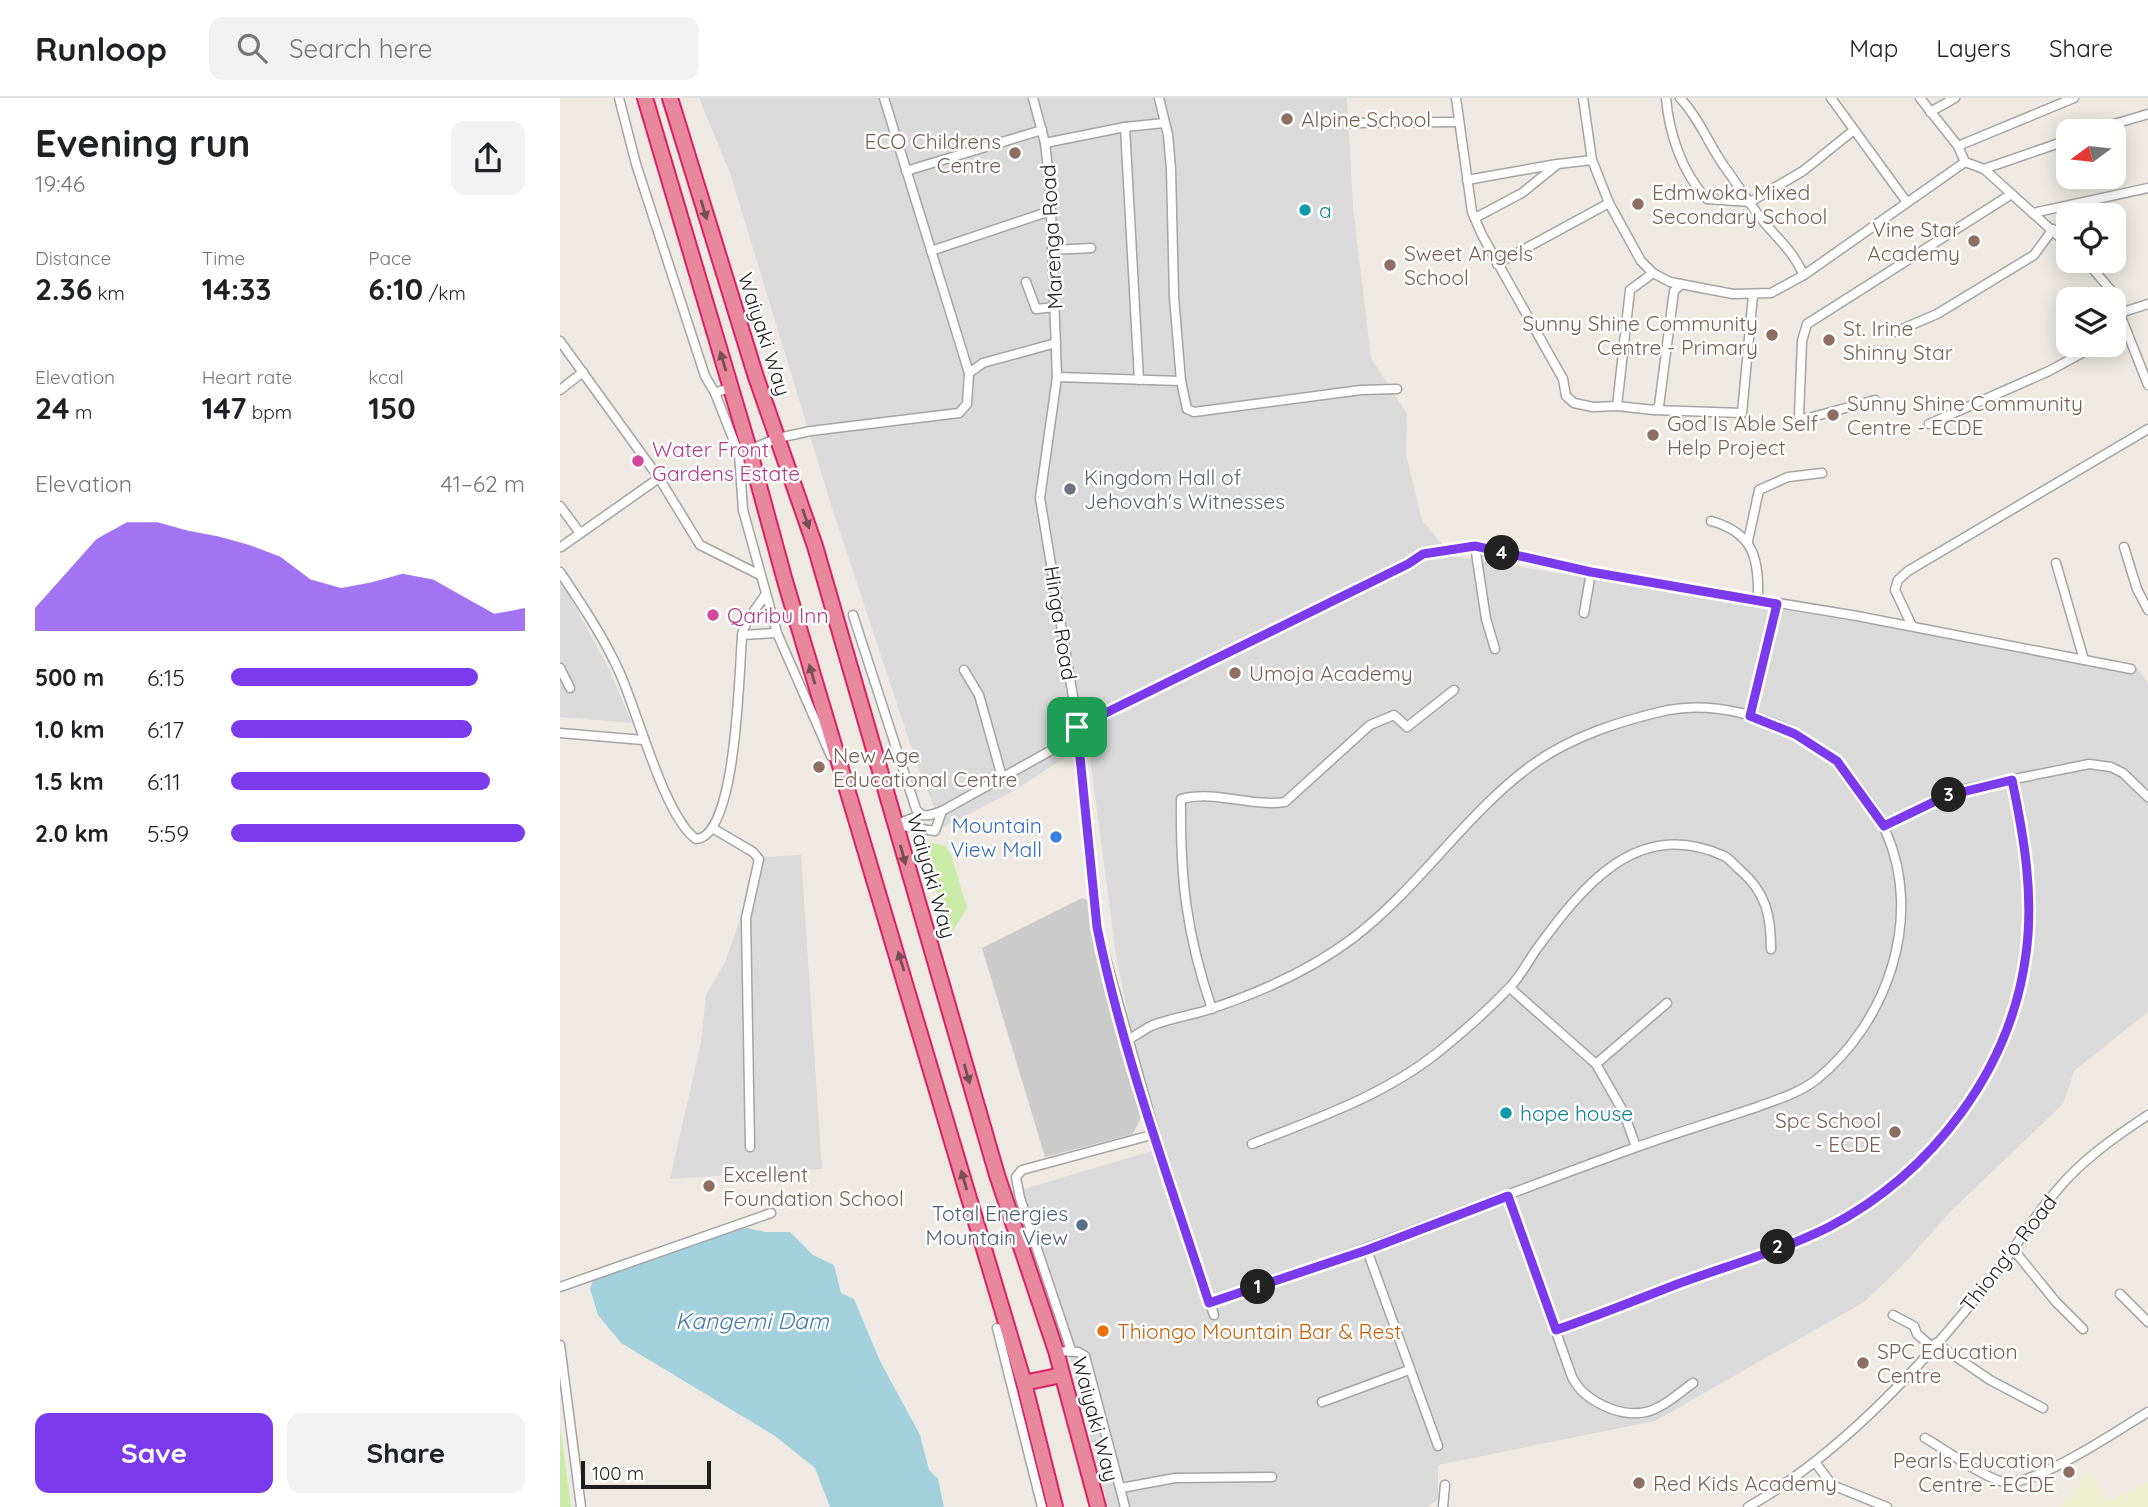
<!DOCTYPE html>
<html lang="en">
<head>
<meta charset="utf-8">
<style>
	:root { --surface:#fff; --page:#f2f2f2; --text:#202124; --muted:#757577; --line:#e0e0e0; --accent:#7c3aed }
	body { margin:0; font-family:Quicksand,sans-serif; background:var(--page); color:var(--text); height:100vh; display:flex; flex-direction:column; font-size:26px; white-space:nowrap }
	* { box-sizing:border-box; margin:0 }
	p { font-size:23px; color:var(--muted) }
	.icon { flex:none; width:38px; height:38px; fill:none; stroke:currentColor; stroke-width:2; stroke-linecap:round; stroke-linejoin:round }
	.map { position:relative; flex:1; overflow:hidden }
	.details { display:flex; flex-direction:column; background:var(--surface); width:560px }
	.details>* { flex:none }
	.needle { width:46px; rotate:255deg }
	.fabs { position:absolute; left:1496px; top:21px; display:grid; gap:14px }
	.fabs a { display:grid; place-items:center; width:70px; height:70px; border-radius:14px; background:var(--surface); box-shadow:0 4px 18px #0003; font-size:35px }
	.scale { position:absolute; left:21px; bottom:18px; width:130px; box-sizing:border-box; padding-left:7px; border:4px solid #1d1d1d; border-top:0; font-size:19px; line-height:24px; white-space:nowrap; color:#1d1d1d; -webkit-text-stroke:5px #fff; paint-order:stroke }
	.pin { position:absolute; display:grid; place-items:center; width:60px; height:60px; color:#fff; margin:-30px; border-radius:14px; box-shadow:0 4px 10px #0006 }
	.km { position:absolute; width:35px; height:35px; margin:-18px; border-radius:50%; background:#222; color:#fff; font-size:19px; line-height:35px; text-align:center }
	.round { display:grid; place-items:center; flex:none; width:74px; height:74px; border-radius:14px; background:var(--page) }
	.head { display:flex; align-items:center; justify-content:space-between; height:119px; padding:0 35px }
	h1 { font-size:38px; font-weight:700; line-height:52px }
	.figures { display:grid; grid-template-columns:repeat(3,1fr); gap:10px; height:119px; padding:7px 35px }
	.figures div { display:grid; align-content:center }
	.figures b { font-size:30px; font-weight:700 }
	.figures small { font-size:19px; font-weight:400 }
	.figures p { font-size:19px }
	.chart { height:196px; padding:14px 35px }
	.chart p { display:flex; justify-content:space-between }
	.chart svg { width:100%; height:126px; margin-top:7px; fill:var(--accent); opacity:.7 }
	.primary-button { display:flex; gap:14px; margin-top:auto; padding:14px 35px }
	.primary-button a { flex:1; height:80px; border-radius:14px; background:var(--accent); color:#fff; font-size:28px; font-weight:700; line-height:80px; text-align:center }
	.primary-button a+a { background:var(--page); color:var(--text) }
	ul { padding:0 35px; list-style:none; font-size:23px }
	li { display:grid; grid-template-columns:112px 84px 1fr; align-items:center; height:52px }
	li i { height:18px; border-radius:9px; background:var(--accent) }
	header { display:flex; align-items:center; gap:42px; box-sizing:border-box; height:98px; padding:0 35px; background:var(--surface); border-bottom:2px solid var(--line) }
	header strong { font-size:33px }
	nav { display:flex; gap:38px; margin-inline-start:auto; font-size:24px }
	.search { width:490px; height:63px; background:var(--page); display:flex; align-items:center; gap:18px; box-sizing:border-box; padding:0 24px; border-radius:14px; color:var(--muted); font-size:26px }
	main { display:flex; flex:1; min-height:0 }
	.map>svg:first-child { display:block }
	.residential { fill:#dbdada }
	.religious { fill:#cbcbcb }
	.farmland { fill:#eceecd }
	.grass { fill:#caeaa7 }
	.water { fill:#a2d1dd }
	.lines { fill:none; stroke-linecap:round; stroke-linejoin:round }
	.street-casing { stroke:#a4a4a4; stroke-width:11 }
	.highway-casing { stroke:#db2165; stroke-width:18 }
	.street { stroke:#fff; stroke-width:8 }
	.highway { stroke:#e8889d; stroke-width:14 }
	.oneway { fill:#784d57 }
	.route-casing { stroke:#fff; stroke-width:14 }
	.route { stroke:#7c3aed; stroke-width:9 }
	.education-dot { fill:#8d6e63; stroke:#fff; stroke-width:2.5 }
	.culture-dot { fill:#0f9aa8; stroke:#fff; stroke-width:2.5 }
	.hotel-dot { fill:#d1479c; stroke:#fff; stroke-width:2.5 }
	.worship-dot { fill:#6b7280; stroke:#fff; stroke-width:2.5 }
	.shop-dot { fill:#3f7fe0; stroke:#fff; stroke-width:2.5 }
	.service-dot { fill:#5c6f8a; stroke:#fff; stroke-width:2.5 }
	.food-dot { fill:#e8710a; stroke:#fff; stroke-width:2.5 }
	.labels { text-anchor:middle; dominant-baseline:central; stroke-width:5; stroke-linejoin:round; paint-order:stroke }
	.education-label { font-size:21px; fill:#785e54; stroke:#fff; text-anchor:start }
	.culture-label { font-size:21px; fill:#0d838f; stroke:#fff; text-anchor:start }
	.street-label { font-size:21px; fill:#1d1d1d; stroke:#fff }
	.hotel-label { font-size:21px; fill:#b23c85; stroke:#fff; text-anchor:start }
	.worship-label { font-size:21px; fill:#5b616d; stroke:#fff; text-anchor:start }
	.shop-label { font-size:21px; fill:#366cbe; stroke:#fff; text-anchor:end }
	.service-label { font-size:21px; fill:#4e5e75; stroke:#fff; text-anchor:end }
	.food-label { font-size:21px; fill:#c56008; stroke:#fff; text-anchor:start }
	.water-label { font-size:23px; font-style:italic; fill:#4579a6; stroke:#fff }
</style>
</head>
<body>
<header>
<strong>Runloop</strong>
<div class="search"><svg class="icon" aria-label="search" viewBox="0 0 24 24"><circle cx="10" cy="10" r="6"/><path d="M15 15l6 6"/></svg>Search here</div>
<nav><a>Map</a><a>Layers</a><a>Share</a></nav>
</header>
<main>
<section class="details">
<div class="head"><div><h1>Evening run</h1><p>19:46</p></div><a class="round"><svg class="icon" aria-label="share" viewBox="0 0 24 24"><path d="M12 15V3M7 8l5-5 5 5M5 13v7h14v-7"/></svg></a></div>
<div class="figures">
<div><p>Distance</p><b>2.36<small> km</small></b></div>
<div><p>Time</p><b>14:33</b></div>
<div><p>Pace</p><b>6:10<small> /km</small></b></div>
</div>
<div class="figures">
<div><p>Elevation</p><b>24<small> m</small></b></div>
<div><p>Heart rate</p><b>147<small> bpm</small></b></div>
<div><p>kcal</p><b>150</b></div>
</div>
<div class="chart"><p><span>Elevation</span>41–62 m</p>
<svg viewBox="0 0 160 44" preserveAspectRatio="none"><path d="M0 44V36L10 24L20 12L30 6L40 6L50 9L60 11L70 14L80 18L90 26L100 29L110 27L120 24L130 26L140 32L150 38L160 36V44z"/></svg>
</div>
<ul>
<li><b>500 m</b>6:15<i style="width:84%"></i></li>
<li><b>1.0 km</b>6:17<i style="width:82%"></i></li>
<li><b>1.5 km</b>6:11<i style="width:88%"></i></li>
<li><b>2.0 km</b>5:59<i style="width:100%"></i></li>
</ul>
<div class="primary-button"><a>Save</a><a>Share</a></div>
</section>
<div class="map">
<svg width="1588" height="1409" viewBox="0 0 1588 1409">
	<rect width="100%" height="100%" fill="#eeeae3"/>
	<g class="residential">
		<path d="M 139,0 L 787,0 L 793,109 L 811,260 L 847,316 L 846,356 L 862,423 L 884,448 L 810,482 L 880,456 L 1576,569 L 1588,585 L 1588,914 L 1514,973 L 1503,1006 L 1390,1114 L 1342,1168 L 1304,1204 L 1095,1323 L 878,1367 L 878,1402 L 866,1409 L 548,1409 L 498,1211 L 461,1131 L 450,1095 L 595,1052 L 556,857 L 529,652 L 537,639 L 450,695 L 383,729 L 361,678 L 272,410 L 170,75 Z"/>
		<path d="M 0,481 L 49,571 L 72,625 L 0,619 Z"/>
		<path d="M 241,757 L 262,1071 L 110,1081 L 141,944 L 146,897 L 165,864 L 202,759 Z"/>
	</g>
	<path class="religious" d="M 522,800 L 529,802 L 535,856 L 583,1015 L 573,1036 L 485,1059 L 422,850 Z"/>
	<path class="farmland" d="M 1528,1373 L 1549,1403 L 1588,1384 L 1588,1409 L 1500,1409 Z"/>
	<g class="grass">
		<path d="M 363,744 L 384,747 L 391,756 L 407,810 L 389,839 Z"/>
		<path d="M 0,1327 L 11,1409 L 0,1409 Z"/>
	</g>
	<path class="water" d="M 187,1130 L 205,1134 L 230,1134 L 253,1157 L 274,1167 L 281,1195 L 294,1201 L 320,1263 L 360,1337 L 369,1372 L 378,1381 L 384,1409 L 270,1409 L 255,1370 L 215,1338 L 61,1245 L 38,1217 L 30,1191 L 34,1180 L 144,1139 Z"/>
	<g class="lines">
		<g class="street-casing">
			<g id="street">
				<path d="M 59,0 L 76,66 L 145,278 L 155,295 L 171,289"/>
				<path d="M 324,0 L 409,275"/>
				<path d="M 473,0 L 485,45 L 490,88 L 497,279 L 480,400 L 518,629 L 537,829 L 595,1036 L 654,1217"/>
				<path d="M 599,0 L 608,37 L 611,71 L 614,199 L 621,283"/>
				<path d="M 896,0 L 912,114 L 922,137 L 1003,281 L 1006,298 L 1014,305 L 1033,309 L 1057,308 L 1070,192 L 1093,175"/>
				<path d="M 1023,0 L 1032,62 L 1049,105 L 1081,163 L 1093,175 L 1110,184 L 1173,196 L 1211,195 L 1244,177 L 1405,64"/>
				<path d="M 1106,0 C 1109,35 1122,75 1147,101 L 1190,104 L 1243,73 L 1294,32"/>
				<path d="M 1120,0 C 1139,20 1148,45 1164,68 C 1179,88 1192,111 1209,130 C 1225,148 1233,155 1244,177"/>
				<path d="M 1271,0 L 1346,103"/>
				<path d="M 1360,0 L 1398,48 L 1405,64 L 1424,71 L 1508,147"/>
				<path d="M 1370,14 L 1395,0"/>
				<path d="M 789,25 L 897,24"/>
				<path d="M 565,29 L 604,25"/>
				<path d="M 1530,33 L 1588,16"/>
				<path d="M 485,45 L 565,29 L 579,282"/>
				<path d="M 1398,48 L 1514,0"/>
				<path d="M 1424,71 L 1508,42"/>
				<path d="M 346,73 L 482,32"/>
				<path d="M 907,82 L 997,66"/>
				<path d="M 1473,115 L 1588,90"/>
				<path d="M 915,120 L 962,95 L 998,66 L 1032,62"/>
				<path d="M 492,152 L 531,150"/>
				<path d="M 371,153 L 490,113"/>
				<path d="M 1526,163 L 1550,191 L 1588,287"/>
				<path d="M 937,166 L 1049,105"/>
				<path d="M 466,184 L 476,211 L 495,209"/>
				<path d="M 1560,215 L 1588,206"/>
				<path d="M 1335,234 L 1377,216 L 1474,157 L 1493,131"/>
				<path d="M 1554,237 L 1565,230"/>
				<path d="M 0,243 L 99,380 L 140,447 L 200,477"/>
				<path d="M 497,279 L 621,283 L 627,311 L 634,314 L 801,292 L 837,291"/>
				<path d="M 0,292 L 23,274"/>
				<path d="M 155,295 L 179,356"/>
				<path d="M 1315,302 L 1245,321 L 1239,318 L 1242,243 L 1247,226 L 1450,97"/>
				<path d="M 1057,308 L 1094,312 L 1099,308 L 1114,193 L 1121,186"/>
				<path d="M 1094,312 L 1182,315 L 1193,197"/>
				<path d="M 1369,326 L 1489,273 L 1537,247"/>
				<path d="M 0,408 L 20,435"/>
				<path d="M 1151,423 C 1195,435 1199,462 1198,503"/>
				<path d="M 1188,443 L 1199,392 L 1228,379 L 1262,375"/>
				<path d="M 915,448 L 926,521 L 935,551"/>
				<path d="M 1,449 L 99,380"/>
				<path d="M 1564,449 L 1577,491 L 1588,512"/>
				<path d="M 1496,465 L 1524,562"/>
				<path d="M 0,474 C 20,504 43,538 58,571 C 76,608 104,719 136,741 C 177,739 179,572 182,539 C 184,521 197,511 205,497"/>
				<path d="M 1024,515 L 1031,474"/>
				<path d="M 293,517 L 356,711 C 363,722 372,716 382,713 L 499,648 L 518,633"/>
				<path d="M 1352,528 L 1335,492 L 1338,482 L 1348,473 L 1588,331"/>
				<path d="M 182,537 L 217,535"/>
				<path d="M 0,570 L 10,590"/>
				<path d="M 404,572 L 419,597 L 442,679"/>
				<path d="M 1190,618 L 1217,506"/>
				<path d="M 518,629 L 848,466 L 863,456 L 915,448 L 1031,474 L 1297,518 L 1571,571"/>
				<path d="M 0,635 L 83,642"/>
				<path d="M 271,658 L 217,535 L 183,412 L 179,356 L 218,340 L 251,333 L 399,315 L 407,306 L 409,275 L 423,265 L 496,245"/>
				<path d="M 337,726 L 361,717"/>
				<path d="M 335,727 L 375,733 L 382,713"/>
				<path d="M 1324,728 L 1405,691 L 1529,666 L 1551,669 L 1563,675 L 1588,699"/>
				<path d="M 154,731 L 193,754 L 199,761 L 186,820 L 190,1049"/>
				<path d="M 950,890 L 1036,966 L 1064,1015 L 1076,1049"/>
				<path d="M 652,911 C 626,836 620,779 621,701 C 656,692 690,709 725,704 L 810,627 L 834,617 L 847,629 L 894,592"/>
				<path d="M 567,942 C 576,938 583,932 591,928 C 607,921 627,918 644,913 C 697,896 748,874 793,840 C 859,790 905,716 972,667 C 1012,638 1060,623 1108,612 C 1170,600 1252,631 1291,680 C 1303,696 1318,715 1326,734 C 1364,820 1327,925 1256,982 C 1239,995 1216,1002 1197,1009 C 1156,1023 1115,1035 1074,1050 C 932,1101 793,1158 649,1205"/>
				<path d="M 1036,966 L 1107,905"/>
				<path d="M 692,1046 C 755,1021 823,998 877,955 C 902,935 926,914 948,891 C 959,881 967,865 976,852 C 1022,789 1077,718 1164,758 C 1171,762 1174,767 1180,772 C 1206,794 1211,818 1211,851"/>
				<path d="M 948,1098 L 1012,1279 C 1023,1302 1059,1320 1086,1314 C 1103,1310 1119,1295 1133,1285"/>
				<path d="M 1453,1151 L 1496,1204 L 1523,1231"/>
				<path d="M 807,1152 L 878,1348"/>
				<path d="M 0,1189 L 211,1115"/>
				<path d="M 1560,1196 L 1588,1224"/>
				<path d="M 1333,1217 L 1354,1228 L 1357,1236 L 1372,1249"/>
				<path d="M 437,1230 L 482,1409"/>
				<path d="M 996,1232 C 1055,1212 1112,1189 1170,1167 C 1203,1155 1237,1145 1269,1128 C 1372,1075 1451,972 1466,856 C 1474,797 1464,739 1452,682"/>
				<path d="M 1376,1245 L 1430,1282 L 1483,1310"/>
				<path d="M 0,1247 L 21,1409"/>
				<path d="M 511,1252 L 460,1100 L 456,1079 L 462,1072 L 595,1036"/>
				<path d="M 496,1253 L 518,1254 L 525,1258 L 565,1409"/>
				<path d="M 762,1304 L 849,1272"/>
				<path d="M 1365,1340 C 1383,1350 1427,1382 1445,1384 C 1474,1389 1560,1331 1588,1314"/>
				<path d="M 1255,1364 L 1272,1387 L 1327,1409"/>
				<path d="M 561,1390 L 615,1380 L 712,1379"/>
				<path d="M 883,1409 L 885,1387"/>
				<path d="M 1188,1409 C 1281,1356 1365,1265 1431,1181 C 1454,1152 1473,1119 1498,1091 C 1522,1062 1556,1038 1588,1017"/>
			</g>
		</g>
		<g class="highway-casing">
			<g id="highway">
				<path d="M 85,0 L 189,351 L 225,483 L 464,1285 L 495,1409"/>
				<path d="M 110,0 L 196,279 L 255,448 L 437,1077 L 496,1253 L 538,1409"/>
				<path d="M 464,1285 L 502,1277"/>
			</g>
		</g>
		<use href="#street" class="street"/>
		<use href="#highway" class="highway"/>
	</g>
	<defs><path id="oneway-solid" d="M-6-.8H1V-3.2L6.5 0L1 3.2V.8H-6Z" transform="scale(1.75)"/></defs>
	<g class="oneway">
		<use href="#oneway-solid" transform="translate(144 112) rotate(73)"/>
		<use href="#oneway-solid" transform="translate(163 263) rotate(-107)"/>
		<use href="#oneway-solid" transform="translate(246 421) rotate(71)"/>
		<use href="#oneway-solid" transform="translate(252 576) rotate(-107)"/>
		<use href="#oneway-solid" transform="translate(343 757) rotate(75)"/>
		<use href="#oneway-solid" transform="translate(341 863) rotate(-107)"/>
		<use href="#oneway-solid" transform="translate(407 976) rotate(74)"/>
		<use href="#oneway-solid" transform="translate(404 1082) rotate(-106)"/>
	</g>
	<g class="lines">
		<g class="route-casing">
			<path id="route" d="M 915,448 L 1031,474 L 1217,506 L 1190,618 L 1235,636 L 1277,663 L 1324,728 L 1386,698 L 1452,682 C 1464,739 1474,797 1466,856 C 1451,972 1372,1075 1269,1129 C 1221,1153 1166,1168 1115,1187 C 1076,1202 1037,1218 996,1232 L 948,1098 L 807,1152 L 649,1205 C 609,1081 563,957 537,829 L 517,629 L 848,466 L 863,456 Z"/>
		</g>
		<use href="#route" class="route"/>
	</g>
	<g class="education-dot">
		<circle cx="727" cy="21" r="7"/>
		<circle cx="455" cy="55" r="7"/>
		<circle cx="1078" cy="106" r="7"/>
		<circle cx="1414" cy="143" r="7"/>
		<circle cx="830" cy="167" r="7"/>
		<circle cx="1212" cy="237" r="7"/>
		<circle cx="1269" cy="242" r="7"/>
		<circle cx="1273" cy="317" r="7"/>
		<circle cx="1093" cy="337" r="7"/>
		<circle cx="675" cy="575" r="7"/>
		<circle cx="259" cy="669" r="7"/>
		<circle cx="1335" cy="1034" r="7"/>
		<circle cx="149" cy="1088" r="7"/>
		<circle cx="1303" cy="1265" r="7"/>
		<circle cx="1509" cy="1374" r="7"/>
		<circle cx="1079" cy="1385" r="7"/>
	</g>
	<g class="culture-dot">
		<circle cx="745" cy="112" r="7"/>
		<circle cx="946" cy="1015" r="7"/>
	</g>
	<g class="hotel-dot">
		<circle cx="78" cy="363" r="7"/>
		<circle cx="153" cy="517" r="7"/>
	</g>
	<circle class="worship-dot" cx="510" cy="391" r="7"/>
	<circle class="shop-dot" cx="496" cy="739" r="7"/>
	<circle class="service-dot" cx="522" cy="1127" r="7"/>
	<circle class="food-dot" cx="543" cy="1233" r="7"/>
	<g class="labels">
		<g class="education-label">
			<text x="741" y="21">Alpine School</text>
			<text x="441" y="43" text-anchor="end">ECO Childrens<tspan x="441" dy="24">Centre</tspan></text>
			<text x="1092" y="94">Edmwoka Mixed<tspan x="1092" dy="24">Secondary School</tspan></text>
			<text x="1400" y="131" text-anchor="end">Vine Star<tspan x="1400" dy="24">Academy</tspan></text>
			<text x="844" y="155">Sweet Angels<tspan x="844" dy="24">School</tspan></text>
			<text x="1198" y="225" text-anchor="end">Sunny Shine Community<tspan x="1198" dy="24">Centre - Primary</tspan></text>
			<text x="1283" y="230">St. Irine<tspan x="1283" dy="24">Shinny Star</tspan></text>
			<text x="1287" y="305">Sunny Shine Community<tspan x="1287" dy="24">Centre - ECDE</tspan></text>
			<text x="1107" y="325">God Is Able Self<tspan x="1107" dy="24">Help Project</tspan></text>
			<text x="689" y="575">Umoja Academy</text>
			<text x="273" y="657">New Age<tspan x="273" dy="24">Educational Centre</tspan></text>
			<text x="1321" y="1022" text-anchor="end">Spc School<tspan x="1321" dy="24">- ECDE</tspan></text>
			<text x="163" y="1076">Excellent<tspan x="163" dy="24">Foundation School</tspan></text>
			<text x="1317" y="1253">SPC Education<tspan x="1317" dy="24">Centre</tspan></text>
			<text x="1495" y="1362" text-anchor="end">Pearls Education<tspan x="1495" dy="24">Centre - ECDE</tspan></text>
			<text x="1093" y="1385">Red Kids Academy</text>
		</g>
		<g class="culture-label">
			<text x="759" y="112">a</text>
			<text x="960" y="1015">hope house</text>
		</g>
		<g class="street-label">
			<text transform="translate(491 139) rotate(-93)">Marenga Road</text>
			<text transform="translate(205 236) rotate(72)">Waiyaki Way</text>
			<text transform="translate(501 525) rotate(81)">Hinga Road</text>
			<text transform="translate(372 778) rotate(74)">Waiyaki Way</text>
			<text transform="translate(1448 1155) rotate(-52)">Thiong'o Road</text>
			<text transform="translate(536 1321) rotate(75)">Waiyaki Way</text>
		</g>
		<g class="hotel-label">
			<text x="92" y="351">Water Front<tspan x="92" dy="24">Gardens Estate</tspan></text>
			<text x="167" y="517">Qaribu Inn</text>
		</g>
		<g class="worship-label">
			<text x="524" y="379">Kingdom Hall of<tspan x="524" dy="24">Jehovah's Witnesses</tspan></text>
		</g>
		<g class="shop-label">
			<text x="482" y="727">Mountain<tspan x="482" dy="24">View Mall</tspan></text>
		</g>
		<g class="service-label">
			<text x="508" y="1115">Total Energies<tspan x="508" dy="24">Mountain View</tspan></text>
		</g>
		<g class="food-label">
			<text x="557" y="1233">Thiongo Mountain Bar &amp; Rest</text>
		</g>
		<g class="water-label">
			<text x="192" y="1222">Kangemi Dam</text>
		</g>
	</g>
</svg>
<div class="fabs">
<a><svg class="needle" viewBox="-14 -14 28 28"><path d="M0-13l5 13h-10z" fill="#e53935"/><path d="M0 13l5-13h-10z" fill="#757577"/></svg></a>
<a><svg class="icon" aria-label="locate" viewBox="0 0 24 24"><circle cx="12" cy="12" r="6"/><path d="M12 2v4M12 18v4M2 12h4M18 12h4"/></svg></a>
<a><svg class="icon" aria-label="layers" viewBox="0 0 24 24"><path d="M12 4l9 5-9 5-9-5zM3 14l9 5 9-5"/></svg></a>
</div>
<div class="scale">100 m</div>
<div class="pin" style="left:517px;top:629px;background:#1e9e55"><svg class="icon" aria-label="arrive" viewBox="0 0 24 24"><path d="M6 21V4h12l-3 4 3 4H6"/></svg></div>
<b class="km" style="left:698px;top:1189px">1</b>
<b class="km" style="left:1218px;top:1149px">2</b>
<b class="km" style="left:1389px;top:697px">3</b>
<b class="km" style="left:942px;top:455px">4</b>
</div>
</main>
</body>
</html>
